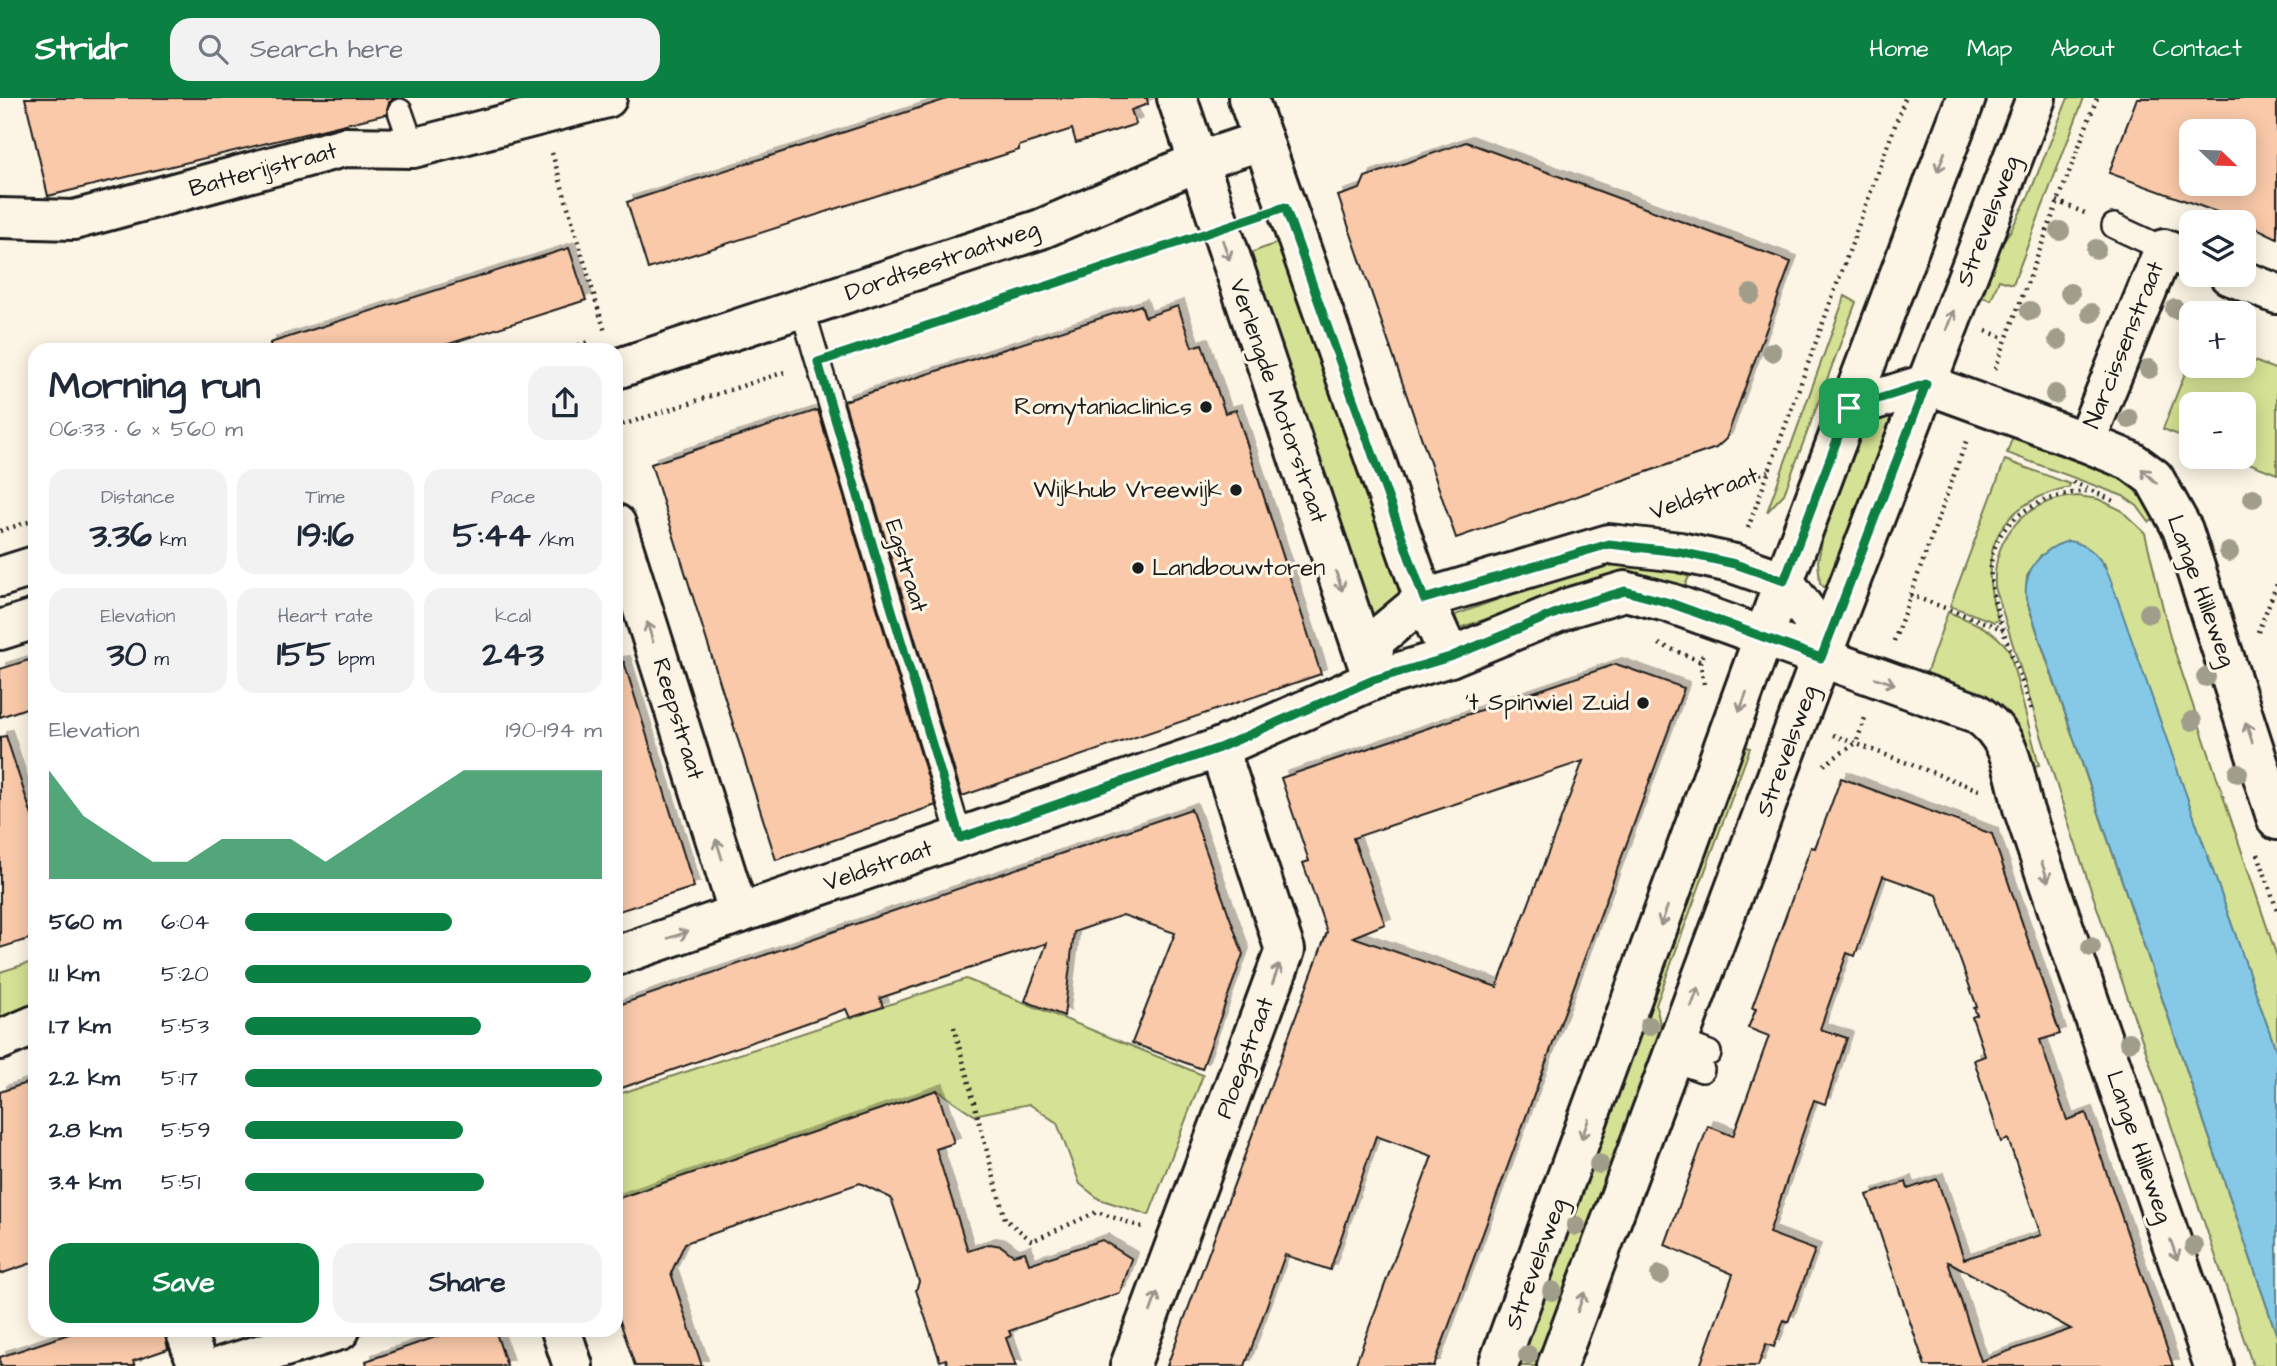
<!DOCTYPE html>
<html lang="en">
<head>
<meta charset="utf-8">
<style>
	:root { --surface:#fff; --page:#f2f2f3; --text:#1f2937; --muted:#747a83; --accent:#0b8043 }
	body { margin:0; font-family:"Architects Daughter",sans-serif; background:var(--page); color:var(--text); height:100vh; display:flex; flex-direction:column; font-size:26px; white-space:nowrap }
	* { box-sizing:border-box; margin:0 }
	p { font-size:23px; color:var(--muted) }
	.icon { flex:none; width:38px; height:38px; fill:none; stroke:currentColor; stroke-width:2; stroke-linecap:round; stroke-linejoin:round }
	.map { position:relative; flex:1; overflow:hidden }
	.drawer { position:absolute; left:28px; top:245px; width:595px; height:994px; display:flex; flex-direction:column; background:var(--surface); border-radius:21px; box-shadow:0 4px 18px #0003 }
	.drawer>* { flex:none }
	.needle { width:46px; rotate:113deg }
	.fabs { position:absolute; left:2179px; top:21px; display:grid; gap:14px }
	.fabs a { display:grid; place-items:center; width:77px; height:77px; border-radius:14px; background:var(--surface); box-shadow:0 4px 18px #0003; font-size:35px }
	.pin { position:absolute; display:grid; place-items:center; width:60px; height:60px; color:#fff; margin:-30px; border-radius:14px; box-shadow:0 4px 10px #0006 }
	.round { display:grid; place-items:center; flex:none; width:74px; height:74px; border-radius:21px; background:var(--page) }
	.summary { display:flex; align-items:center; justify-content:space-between; height:119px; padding:0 21px }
	h1 { font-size:38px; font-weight:700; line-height:52px }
	.metrics { display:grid; grid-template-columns:repeat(3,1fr); gap:10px; height:119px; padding:7px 21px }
	.metrics div { display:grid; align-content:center; border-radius:18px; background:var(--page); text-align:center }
	.metrics b { font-size:35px; font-weight:700 }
	.metrics small { font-size:19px; font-weight:400 }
	.metrics p { font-size:19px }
	.chart { height:196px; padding:14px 21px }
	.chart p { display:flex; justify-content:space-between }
	.chart svg { width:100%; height:126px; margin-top:7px; fill:var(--accent); opacity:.7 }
	.action { display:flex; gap:14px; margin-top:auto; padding:14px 21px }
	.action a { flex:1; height:80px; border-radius:21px; background:var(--accent); color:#fff; font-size:28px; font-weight:700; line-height:80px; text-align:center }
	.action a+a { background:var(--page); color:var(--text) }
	ul { padding:0 21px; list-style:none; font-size:23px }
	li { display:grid; grid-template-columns:112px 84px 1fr; align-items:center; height:52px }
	li i { height:18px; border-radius:9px; background:var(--accent) }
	header { display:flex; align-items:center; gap:42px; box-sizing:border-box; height:98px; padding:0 35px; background:var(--accent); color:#fff }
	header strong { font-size:33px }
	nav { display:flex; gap:38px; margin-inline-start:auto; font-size:24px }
	.search { width:490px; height:63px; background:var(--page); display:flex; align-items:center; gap:18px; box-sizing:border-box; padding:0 24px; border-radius:21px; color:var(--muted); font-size:26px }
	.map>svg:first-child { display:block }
	.green { fill:#d5e194; stroke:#787e58; stroke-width:2 }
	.water { fill:#86c9e7; stroke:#5c8496; stroke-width:2 }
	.building { fill:#f9c9a9; stroke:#1c1c1c; stroke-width:2; fill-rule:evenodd; filter:url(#shadow) }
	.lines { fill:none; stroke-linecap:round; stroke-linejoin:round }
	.lane-casing { stroke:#1c1c1c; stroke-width:28 }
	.street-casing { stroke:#1c1c1c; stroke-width:44 }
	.primary-casing { stroke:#1c1c1c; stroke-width:44 }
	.path { stroke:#1c1c1c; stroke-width:4.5; stroke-dasharray:2 5; stroke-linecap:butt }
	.lane { stroke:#fcf5e5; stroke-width:23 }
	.street { stroke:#fcf5e5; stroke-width:38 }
	.primary { stroke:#fcf5e5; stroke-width:38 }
	.tree { fill:#a09e8a }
	.oneway { stroke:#97938b }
	.route-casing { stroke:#fff; stroke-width:14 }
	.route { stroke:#0b8043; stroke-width:9 }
	.poi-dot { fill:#1c1c1c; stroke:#fcf5e5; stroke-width:2.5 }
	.labels { text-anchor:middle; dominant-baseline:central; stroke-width:6; stroke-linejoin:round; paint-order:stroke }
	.street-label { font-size:24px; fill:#1c1c1c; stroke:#fcf5e5 }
	.poi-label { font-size:24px; fill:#1c1c1c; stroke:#fcf5e5; text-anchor:end }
</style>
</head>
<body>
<header>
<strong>Stridr</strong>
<div class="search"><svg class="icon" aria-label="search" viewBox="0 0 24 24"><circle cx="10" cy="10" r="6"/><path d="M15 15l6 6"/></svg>Search here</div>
<nav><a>Home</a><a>Map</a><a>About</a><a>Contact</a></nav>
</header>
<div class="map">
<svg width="2277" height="1268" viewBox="0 0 2277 1268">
	<defs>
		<filter id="shadow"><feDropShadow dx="6" dy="-6" stdDeviation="0" flood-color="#0004"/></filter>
	</defs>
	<rect width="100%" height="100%" fill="#fcf5e5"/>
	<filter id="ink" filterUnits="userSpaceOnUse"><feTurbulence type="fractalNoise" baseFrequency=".0143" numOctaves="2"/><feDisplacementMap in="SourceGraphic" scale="14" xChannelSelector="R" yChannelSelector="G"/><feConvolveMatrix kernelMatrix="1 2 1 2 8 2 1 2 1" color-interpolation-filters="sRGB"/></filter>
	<g filter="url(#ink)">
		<g class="green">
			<path d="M 2068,0 L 2084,0 L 2013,186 L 1999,182 L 1991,202 L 1976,197 L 1989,163 L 2011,132 L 2029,97 Z"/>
			<path d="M 1285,142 L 1405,501 L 1369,523 L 1242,158 Z"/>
			<path d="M 1845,198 L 1856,204 L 1784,396 L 1767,414 Z"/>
			<path d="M 2244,259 L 2277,272 L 2277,376 L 2233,359 L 2244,359 L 2244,306 L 2191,306 L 2191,342 L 2163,331 L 2191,260 L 2191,268 L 2244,268 Z"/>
			<path d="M 1896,307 L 1828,493 L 1820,485 L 1818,463 L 1823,439 L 1866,324 Z"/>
			<path d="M 2014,335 L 2135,382 L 2164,418 L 2149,424 L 2137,408 L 2123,398 L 2007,355 Z"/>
			<path d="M 2005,362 L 2070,386 L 2069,389 C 1997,406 1976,454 1998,522 L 1994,524 L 1950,508 Z"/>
			<path d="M 2078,398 L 2098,401 L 2121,412 L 2145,435 L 2170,539 L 2277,859 L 2277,955 L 2104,465 L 2041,457 L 2027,478 L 2026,501 L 2277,1238 L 2277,1268 L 2253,1268 L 2070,730 L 1995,489 C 1992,437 2027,401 2078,398 Z"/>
			<path d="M 1611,460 L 1648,464 L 1689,479 L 1682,493 L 1635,475 L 1624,475 L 1459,530 L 1455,517 Z"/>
			<path d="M 1948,514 C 1973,524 1993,530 2009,552 L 2039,667 L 2026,670 L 1924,582 Z"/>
			<path d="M 1740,647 L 1750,650 L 1656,907 L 1662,935 L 1537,1268 L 1510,1268 Z"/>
			<path d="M 35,863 L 35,910 L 0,925 L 0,874 Z"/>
			<path d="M 966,881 L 1203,977 L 1149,1117 L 1099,1101 L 1080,1086 L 1057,1025 L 1029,1006 L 974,1017 L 937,992 L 616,1101 L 616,997 Z"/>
		</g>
		<path class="water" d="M 2068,443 C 2091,446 2102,461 2110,480 L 2277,955 L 2277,1238 L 2026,500 C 2023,472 2041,451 2068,443 Z"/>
		<g class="building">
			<path d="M 25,0 L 395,0 L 389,4 L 387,16 L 48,98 Z"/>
			<path d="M 950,0 L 1147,0 L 1148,6 L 1131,12 L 1136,26 L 1076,45 L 1072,31 L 1019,48 L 1019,52 L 648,171 L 627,104 Z"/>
			<path d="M 2137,0 L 2277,0 L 2277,140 L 2244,124 L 2109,75 ZM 2191,33 L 2244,33 L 2244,86 L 2191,86 Z"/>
			<path d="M 1466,44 L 1791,164 L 1726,341 L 1716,350 L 1456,440 L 1338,98 L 1360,91 L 1365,79 Z"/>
			<path d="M 569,150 L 586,202 L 430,252 L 271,252 L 270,245 Z"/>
			<path d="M 1141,207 L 1145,219 L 1178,208 L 1192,249 L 1202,246 L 1225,315 L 1236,312 L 1321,576 L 962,698 L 844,303 Z"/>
			<path d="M 818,312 L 936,707 L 776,762 L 651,366 Z"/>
			<path d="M 35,560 L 35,607 L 0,619 L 0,571 Z"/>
			<path d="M 624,564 L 694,789 L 616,814 L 616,565 Z"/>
			<path d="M 1616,566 L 1684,590 L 1434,1268 L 1355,1268 L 1432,1058 L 1376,1038 L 1330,1172 L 1285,1157 L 1245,1268 L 1167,1268 L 1327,834 L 1303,765 L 1309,763 L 1281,680 ZM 1583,663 L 1497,889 L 1353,839 L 1385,826 L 1353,740 Z"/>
			<path d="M 6,638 L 35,727 L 35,839 L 0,850 L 0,639 Z"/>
			<path d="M 1841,680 L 1992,736 L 2060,936 L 2040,942 L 2057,994 L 2067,1022 L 2086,1015 L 2173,1268 L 1925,1268 L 1867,1097 L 1906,1084 L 1908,1091 L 1937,1081 L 1964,1161 L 2041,1137 L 2008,1041 L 2001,1044 L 1974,962 L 1985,958 L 1972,919 L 1977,917 L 1974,910 L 1977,909 L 1937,797 L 1883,778 L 1855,858 L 1847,855 L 1820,931 L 1847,940 L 1825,1006 L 1814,1002 L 1769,1135 L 1815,1152 L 1788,1224 L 1784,1222 L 1774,1249 L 1766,1246 L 1758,1268 L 1700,1268 L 1733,1176 L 1665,1147 L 1708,1028 L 1733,1038 L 1769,938 L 1748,930 L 1756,911 L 1752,910 L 1811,749 L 1815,750 ZM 1948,1164 L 1951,1165 L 2071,1231 L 1981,1263 Z"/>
			<path d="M 1191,711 L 1243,856 L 1202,971 L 1132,945 L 1175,835 L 1123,817 L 1074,834 L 1064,918 L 1025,903 L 1047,845 L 880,900 L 883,909 L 850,920 L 846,911 L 616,992 L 616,908 Z"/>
			<path d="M 26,985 L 27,988 L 35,985 L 35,1164 L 0,1176 L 0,994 Z"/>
			<path d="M 937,992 L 954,1045 L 936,1051 L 968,1153 L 990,1146 L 1001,1148 L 1013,1157 L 1025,1154 L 1029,1166 L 1102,1142 L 1132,1161 L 1120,1195 L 1009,1233 L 1011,1238 L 1006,1240 L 1016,1268 L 948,1268 L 946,1261 L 940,1263 L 916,1192 L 919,1184 L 891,1100 L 860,1085 L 685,1145 L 671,1175 L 702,1268 L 635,1268 L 616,1211 L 616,1101 Z"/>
			<path d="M 81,1232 L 164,1232 L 168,1251 L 133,1263 L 135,1268 L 0,1268 L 0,1259 Z"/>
			<path d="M 456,1232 L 495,1232 L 507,1268 L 367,1268 L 366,1263 Z"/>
		</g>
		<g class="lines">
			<g class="lane-casing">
				<g id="lane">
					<path d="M 400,13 L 413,50"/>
					<path d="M 2114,128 L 2164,151"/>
					<path d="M 802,210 L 960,740"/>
					<path d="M 1678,943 L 1709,955"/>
					<path d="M 1671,961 L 1702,972"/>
				</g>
			</g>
			<g class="street-casing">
				<g id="street">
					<path d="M 1177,0 L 1373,582"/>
					<path d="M 1248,0 L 1424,501 L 1450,559"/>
					<path d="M 0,120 L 74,122 L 344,49 L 413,50 L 607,0"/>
					<path d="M 2229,177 L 2277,196"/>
					<path d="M 616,271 L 1041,131 L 1200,63 L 1263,42"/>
					<path d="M 1849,310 L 1926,286 L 2085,344 L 2131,363 L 2154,380 L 2183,432 L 2277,722"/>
					<path d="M 2085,344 L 2164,151 L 2191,162"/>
					<path d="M 616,426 L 739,816"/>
					<path d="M 0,479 L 35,468"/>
					<path d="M 0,532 L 35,521"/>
					<path d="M 1373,580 L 1374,543 L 1424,501 L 1609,446 L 1680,454 L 1735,466 L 1784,483 L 1812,521 L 1821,560"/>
					<path d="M 616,858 L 1219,650 L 1373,582 L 1450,559 L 1571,509 L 1625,493 L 1670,505 L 1976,615 C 2012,639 2013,671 2023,710 L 2214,1268"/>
					<path d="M 0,942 L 35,927"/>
					<path d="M 185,1232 L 198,1268"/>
					<path d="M 561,1232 L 573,1268"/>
					<path d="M 223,1268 L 340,1232"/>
					<path d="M 1130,1268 L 1285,852 L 1219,650"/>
				</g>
			</g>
			<g class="primary-casing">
				<g id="primary">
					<path d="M 1498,1268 L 1784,483 L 1966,0"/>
					<path d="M 1557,1268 L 1821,560 L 2036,0"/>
				</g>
			</g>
			<g class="path">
				<path d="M 552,55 L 605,234"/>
				<path d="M 2057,103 L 2087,116"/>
				<path d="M 1986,233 L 2005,240"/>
				<path d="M 565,252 L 588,244"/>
				<path d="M 846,254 L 1184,145"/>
				<path d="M 1995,271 L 2097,0"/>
				<path d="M 616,329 L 788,273"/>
				<path d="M 2073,384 L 2116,404"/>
				<path d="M 1661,411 L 1768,373"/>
				<path d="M 1748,430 L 1905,0"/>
				<path d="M 0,433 L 35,422"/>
				<path d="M 1910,497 L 2005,532"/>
				<path d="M 2258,534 L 2277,486"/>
				<path d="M 1894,543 L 1967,341"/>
				<path d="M 1659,546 L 1700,563"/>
				<path d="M 1703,557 L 1700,563 L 1704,586"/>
				<path d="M 2031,611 C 2019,568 1995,525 1991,481 C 1986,423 2039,397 2087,393"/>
				<path d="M 1833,637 L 1979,692"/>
				<path d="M 1824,667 L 1856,645 L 1866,617"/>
				<path d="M 2258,756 L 2277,812"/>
				<path d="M 954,929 L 1005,1121 L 1032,1143 L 1097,1114 L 1142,1129"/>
			</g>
			<use href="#lane" class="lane"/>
			<use href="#street" class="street"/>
			<use href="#primary" class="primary"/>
		</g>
		<g class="tree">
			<circle cx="2060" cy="133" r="10"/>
			<circle cx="2096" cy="151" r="10"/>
			<circle cx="2070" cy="195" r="10"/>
			<circle cx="1751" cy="196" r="10"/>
			<circle cx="2175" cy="211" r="10"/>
			<circle cx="2030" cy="213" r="10"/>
			<circle cx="2091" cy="215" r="10"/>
			<circle cx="2058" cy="242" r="10"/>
			<circle cx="1772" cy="254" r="10"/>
			<circle cx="2149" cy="271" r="10"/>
			<circle cx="2055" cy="296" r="10"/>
			<circle cx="2129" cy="321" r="10"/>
			<circle cx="2253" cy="400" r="10"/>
			<circle cx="2229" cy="454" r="10"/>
			<circle cx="2149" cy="515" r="10"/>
			<circle cx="2206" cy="579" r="10"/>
			<circle cx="2192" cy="623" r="10"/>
			<circle cx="2238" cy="675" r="10"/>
			<circle cx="2091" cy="849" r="10"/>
			<circle cx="1649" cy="928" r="10"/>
			<circle cx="2129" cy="944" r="10"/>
			<circle cx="1599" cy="1066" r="10"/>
			<circle cx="1576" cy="1128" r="10"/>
			<circle cx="2194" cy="1148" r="10"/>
			<circle cx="1660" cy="1177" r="10"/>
			<circle cx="1552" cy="1193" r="10"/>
			<circle cx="1528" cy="1257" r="10"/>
		</g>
		<defs><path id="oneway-shaft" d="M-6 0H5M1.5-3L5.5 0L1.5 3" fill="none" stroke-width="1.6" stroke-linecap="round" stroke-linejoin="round" transform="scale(1.75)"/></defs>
		<g class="oneway">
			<use href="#oneway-shaft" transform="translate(1941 64) rotate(111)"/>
			<use href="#oneway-shaft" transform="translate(1226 152) rotate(71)"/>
			<use href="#oneway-shaft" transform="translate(1950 222) rotate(-69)"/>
			<use href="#oneway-shaft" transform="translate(2149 378) rotate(-137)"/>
			<use href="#oneway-shaft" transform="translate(1339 483) rotate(71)"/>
			<use href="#oneway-shaft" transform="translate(650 534) rotate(-107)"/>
			<use href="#oneway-shaft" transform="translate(1885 583) rotate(18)"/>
			<use href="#oneway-shaft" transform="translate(1743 604) rotate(110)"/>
			<use href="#oneway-shaft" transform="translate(2249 634) rotate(-108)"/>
			<use href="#oneway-shaft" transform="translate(719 751) rotate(-107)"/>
			<use href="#oneway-shaft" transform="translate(2045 774) rotate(71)"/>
			<use href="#oneway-shaft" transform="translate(1664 818) rotate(110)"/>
			<use href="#oneway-shaft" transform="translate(678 837) rotate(-18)"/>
			<use href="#oneway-shaft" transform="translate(1276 876) rotate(-70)"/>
			<use href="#oneway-shaft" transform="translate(1695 899) rotate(-70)"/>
			<use href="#oneway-shaft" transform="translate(1585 1031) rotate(110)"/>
			<use href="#oneway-shaft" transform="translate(2174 1152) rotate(71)"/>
			<use href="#oneway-shaft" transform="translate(1154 1204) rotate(-70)"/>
			<use href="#oneway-shaft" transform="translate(1581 1204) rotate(-70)"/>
		</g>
	</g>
	<g class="lines" filter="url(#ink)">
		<g class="route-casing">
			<path id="route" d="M 1285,109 L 1424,501 L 1609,446 L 1680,454 L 1735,466 L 1784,483 L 1849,310 L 1926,286 L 1821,560 L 1670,505 L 1625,493 L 1571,509 L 1450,559 L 1373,582 L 1219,650 L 960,740 L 818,264 Z"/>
		</g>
		<use href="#route" class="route"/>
	</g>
	<g class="poi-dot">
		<circle cx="1206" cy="309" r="7"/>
		<circle cx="1236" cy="392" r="7"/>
		<circle cx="1138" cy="470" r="7"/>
		<circle cx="1643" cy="605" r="7"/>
	</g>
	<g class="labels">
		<g class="street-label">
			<text transform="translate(263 72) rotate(-15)">Batterijstraat</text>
			<text transform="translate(1988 123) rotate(-69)">Strevelsweg</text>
			<text transform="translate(942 163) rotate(-19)">Dordtsestraatweg</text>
			<text transform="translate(2124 247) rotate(-68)">Narcissenstraat</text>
			<text transform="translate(1278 303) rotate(71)">Verlengde Motorstraat</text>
			<text transform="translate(1704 396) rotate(-20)">Veldstraat</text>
			<text transform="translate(906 468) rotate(73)">Egstraat</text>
			<text transform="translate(2201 493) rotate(70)">Lange Hilleweg</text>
			<text transform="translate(678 621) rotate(73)">Reepstraat</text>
			<text transform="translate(1787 653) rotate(-70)">Strevelsweg</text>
			<text transform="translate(878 768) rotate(-19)">Veldstraat</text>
			<text transform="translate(1245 960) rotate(-70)">Ploegstraat</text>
			<text transform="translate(2139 1049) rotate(71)">Lange Hilleweg</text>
			<text transform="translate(1536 1166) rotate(-70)">Strevelsweg</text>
		</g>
		<g class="poi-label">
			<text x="1192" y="309">Romytaniaclinics</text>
			<text x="1222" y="392">Wijkhub Vreewijk</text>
			<text x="1152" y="470" text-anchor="start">Landbouwtoren</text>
			<text x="1629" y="605">'t Spinwiel Zuid</text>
		</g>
	</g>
</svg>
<div class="fabs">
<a><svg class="needle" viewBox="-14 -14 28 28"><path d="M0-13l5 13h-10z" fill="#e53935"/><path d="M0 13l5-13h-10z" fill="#747a83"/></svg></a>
<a><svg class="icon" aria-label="layers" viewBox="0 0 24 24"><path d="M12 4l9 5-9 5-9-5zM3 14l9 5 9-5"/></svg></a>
<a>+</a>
<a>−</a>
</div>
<div class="pin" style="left:1849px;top:310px;background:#1e9e55"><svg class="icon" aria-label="arrive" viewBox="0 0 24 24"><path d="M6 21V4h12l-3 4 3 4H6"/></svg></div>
<section class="drawer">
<div class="summary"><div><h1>Morning run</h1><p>06:33 · 6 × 560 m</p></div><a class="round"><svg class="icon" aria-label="share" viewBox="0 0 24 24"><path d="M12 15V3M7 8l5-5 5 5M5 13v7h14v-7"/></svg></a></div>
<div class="metrics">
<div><p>Distance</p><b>3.36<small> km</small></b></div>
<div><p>Time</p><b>19:16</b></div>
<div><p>Pace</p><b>5:44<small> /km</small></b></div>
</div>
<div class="metrics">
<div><p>Elevation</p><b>30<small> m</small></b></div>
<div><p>Heart rate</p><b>155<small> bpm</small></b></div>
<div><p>kcal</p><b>243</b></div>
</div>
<div class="chart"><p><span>Elevation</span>190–194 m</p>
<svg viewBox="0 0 160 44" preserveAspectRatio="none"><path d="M0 44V6L10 22L20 30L30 38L40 38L50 30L60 30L70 30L80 38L90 30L100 22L110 14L120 6L130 6L140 6L150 6L160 6V44z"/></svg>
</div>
<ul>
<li><b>560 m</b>6:04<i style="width:58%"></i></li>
<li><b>1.1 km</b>5:20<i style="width:97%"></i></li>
<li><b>1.7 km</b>5:53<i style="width:66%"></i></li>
<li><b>2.2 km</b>5:17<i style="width:100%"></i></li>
<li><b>2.8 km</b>5:59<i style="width:61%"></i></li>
<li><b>3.4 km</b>5:51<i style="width:67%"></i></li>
</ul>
<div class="action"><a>Save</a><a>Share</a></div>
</section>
</div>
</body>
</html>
